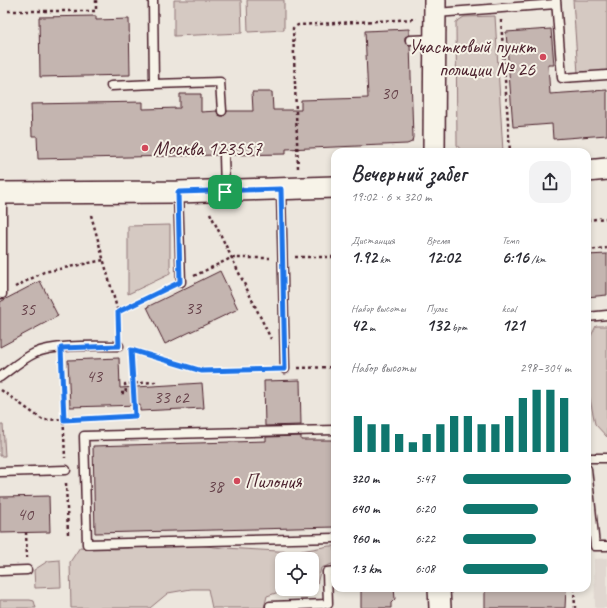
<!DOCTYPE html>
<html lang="ru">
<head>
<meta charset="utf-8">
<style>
	:root { --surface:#fff; --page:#f2f2f3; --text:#2b2b33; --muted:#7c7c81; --accent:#0f766e }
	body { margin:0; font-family:Caveat,sans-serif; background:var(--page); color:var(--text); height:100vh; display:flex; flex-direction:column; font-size:15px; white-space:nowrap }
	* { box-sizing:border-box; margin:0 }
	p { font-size:13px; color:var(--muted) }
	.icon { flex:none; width:22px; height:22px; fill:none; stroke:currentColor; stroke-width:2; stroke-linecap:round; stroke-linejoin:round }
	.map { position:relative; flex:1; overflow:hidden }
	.drawer { position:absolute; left:331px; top:148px; width:260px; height:444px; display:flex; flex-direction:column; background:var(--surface); border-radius:12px; box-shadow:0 2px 6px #0003 }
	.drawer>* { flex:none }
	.tools { position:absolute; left:275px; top:552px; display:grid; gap:8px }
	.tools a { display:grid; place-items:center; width:44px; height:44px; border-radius:8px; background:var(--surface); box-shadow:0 2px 6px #0003; font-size:20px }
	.pin { position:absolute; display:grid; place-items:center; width:34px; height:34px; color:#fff; margin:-17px; border-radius:8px; box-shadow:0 2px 6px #0006 }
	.round { display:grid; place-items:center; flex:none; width:42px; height:42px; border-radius:12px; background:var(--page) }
	.summary { display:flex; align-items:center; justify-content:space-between; height:68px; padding:0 20px }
	h1 { font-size:22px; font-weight:700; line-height:30px }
	.stats { display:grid; grid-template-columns:repeat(3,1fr); gap:6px; height:68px; padding:4px 20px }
	.stats div { display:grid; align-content:center }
	.stats b { font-size:17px; font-weight:700 }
	.stats small { font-size:11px; font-weight:400 }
	.stats p { font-size:11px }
	.chart { height:112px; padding:8px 20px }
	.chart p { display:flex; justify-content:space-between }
	.chart svg { width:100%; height:72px; margin-top:4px; stroke:var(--accent); stroke-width:6 }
	ul { padding:0 20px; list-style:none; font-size:13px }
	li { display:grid; grid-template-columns:64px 48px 1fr; align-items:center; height:30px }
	li i { height:10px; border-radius:5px; background:var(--accent) }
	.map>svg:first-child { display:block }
	.built { fill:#e0d7d0 }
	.green { fill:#d5c9c2; stroke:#907476 }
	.building { fill:#c4b5b0; stroke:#4a1f2b }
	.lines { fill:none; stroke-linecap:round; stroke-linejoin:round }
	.lane-casing { stroke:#4a1f2b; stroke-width:11 }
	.secondary-casing { stroke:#4a1f2b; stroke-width:24 }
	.path { stroke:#4a1f2b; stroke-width:2.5; stroke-dasharray:3 3; stroke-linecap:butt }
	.lane { stroke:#f7f3e8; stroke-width:8 }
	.secondary { stroke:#f7f3e8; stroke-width:21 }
	.route-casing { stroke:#fff; stroke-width:8 }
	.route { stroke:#1a73e8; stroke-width:5 }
	.poi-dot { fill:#d1495b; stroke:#f7f3e8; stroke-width:1.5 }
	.labels { text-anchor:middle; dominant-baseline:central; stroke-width:4; stroke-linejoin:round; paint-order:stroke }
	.number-label { font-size:18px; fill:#68444c }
	.poi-label { font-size:20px; fill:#4a1f2b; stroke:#f7f3e8; text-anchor:start }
</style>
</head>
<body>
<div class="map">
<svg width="607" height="608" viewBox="0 0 607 608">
	<rect width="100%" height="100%" fill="#ece6dd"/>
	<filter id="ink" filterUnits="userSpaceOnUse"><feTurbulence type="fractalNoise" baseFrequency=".025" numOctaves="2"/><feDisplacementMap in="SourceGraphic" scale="8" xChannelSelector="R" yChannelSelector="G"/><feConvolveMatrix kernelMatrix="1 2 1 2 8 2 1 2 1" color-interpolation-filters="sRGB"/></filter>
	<g filter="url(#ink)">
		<path class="built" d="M 607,558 L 607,608 L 595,608 L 594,559 Z"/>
		<g class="green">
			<path d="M 174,0 L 241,0 L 242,33 L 174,36 Z"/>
			<path d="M 247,0 L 284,0 L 284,30 L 248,32 Z"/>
			<path d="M 573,0 L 607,0 L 607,71 L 578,74 Z"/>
			<path d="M 495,16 L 503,152 L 462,152 L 457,145 L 456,22 L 464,17 Z"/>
			<path d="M 170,225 L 170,274 L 128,294 L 128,226 Z"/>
			<path d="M 596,326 L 607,326 L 607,437 L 595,424 L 587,384 L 587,344 Z"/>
			<path d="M 0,425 L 3,425 L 5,456 L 0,456 Z"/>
			<path d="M 197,545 L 224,548 L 296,552 L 329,546 L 335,546 L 335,563 L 321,568 L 316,588 L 312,588 L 312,559 L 282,559 L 282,589 L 288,589 L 267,596 L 264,608 L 212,608 L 208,589 L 191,589 L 168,593 L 150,608 L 71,608 L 70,562 L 80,547 L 115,549 L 152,546 Z"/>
			<path d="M 60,560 L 61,587 L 35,588 L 34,570 L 48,561 Z"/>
			<path d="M 0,600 L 30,600 L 34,601 L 36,608 L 0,608 Z"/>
		</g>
		<g class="building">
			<path d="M 96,16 L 96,20 L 129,19 L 130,75 L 40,77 L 39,17 Z"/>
			<path d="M 409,29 L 409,35 L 405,37 L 405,40 L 406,43 L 410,45 L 413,137 L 412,142 L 407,144 L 286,149 L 286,154 L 229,155 L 228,152 L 224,150 L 221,151 L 219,155 L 38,159 L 37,136 L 32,136 L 31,104 L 143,102 L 143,109 L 180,108 L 180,94 L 201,94 L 201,112 L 217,111 L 218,114 L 222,116 L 225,115 L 227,111 L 253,111 L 252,92 L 272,92 L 273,110 L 301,110 L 301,100 L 368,98 L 365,31 Z"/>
			<path d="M 551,29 L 554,65 L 548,65 L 550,94 L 607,90 L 607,135 L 553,139 L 552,124 L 513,127 L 506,32 Z"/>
			<path d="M 607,254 L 607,295 L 587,297 L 587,255 Z"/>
			<path d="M 220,271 L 238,309 L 165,344 L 147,307 Z"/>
			<path d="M 40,281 L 58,316 L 0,347 L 0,302 Z"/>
			<path d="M 119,358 L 120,388 L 202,383 L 204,408 L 140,411 L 140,405 L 70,407 L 68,360 Z"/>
			<path d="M 300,380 L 301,425 L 265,426 L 264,381 Z"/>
			<path d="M 301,436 L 301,440 L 335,440 L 335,527 L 95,533 L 93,446 L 266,441 L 266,437 Z"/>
			<path d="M 49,496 L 50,532 L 0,533 L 0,497 Z"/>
			<path d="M 361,588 L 394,588 L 395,599 L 391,603 L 391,608 L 361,608 Z"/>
			<path d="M 485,588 L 566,588 L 565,608 L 485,608 Z"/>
		</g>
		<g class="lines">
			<g class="lane-casing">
				<g id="lane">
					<path d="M 153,0 L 154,84 L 220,82 L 222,111"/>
					<path d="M 556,0 L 562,78 L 607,75"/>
					<path d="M 436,13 L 556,4"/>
					<path d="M 410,40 L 435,39"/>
					<path d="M 111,86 L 154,84"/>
					<path d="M 224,155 L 225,190"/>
					<path d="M 281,190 L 285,369"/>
					<path d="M 178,193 L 181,282"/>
					<path d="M 2,294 L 2,193"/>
					<path d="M 587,317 L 607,315"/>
					<path d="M 0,377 C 11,369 22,359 35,353 C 53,344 98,346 119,346"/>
					<path d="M 335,430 L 84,436 L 87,544 L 335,538"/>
					<path d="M 587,458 L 607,458"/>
					<path d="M 587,469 L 595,546 L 607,546"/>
					<path d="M 0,472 L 66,470"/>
					<path d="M 0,571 L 27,570"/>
					<path d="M 270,608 L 270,606 L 328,604 L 327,572 L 335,571"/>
				</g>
			</g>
			<g class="secondary-casing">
				<g id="secondary">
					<path d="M 434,152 L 435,0"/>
					<path d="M 587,171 L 607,169"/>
					<path d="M 0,193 L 178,192 L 335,187"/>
					<path d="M 439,588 L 440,608"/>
				</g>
			</g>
			<g class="path">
				<path d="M 8,11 L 96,11 L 96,0"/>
				<path d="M 501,20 L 510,152"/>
				<path d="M 298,168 L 293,28 L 298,25 L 416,19"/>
				<path d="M 210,213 L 271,339"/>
				<path d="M 91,215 L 118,312 L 118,333"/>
				<path d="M 587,220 L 607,218"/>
				<path d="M 587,250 L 607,248"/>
				<path d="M 295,257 L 335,257"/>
				<path d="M 194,276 L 231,258 L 270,258"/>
				<path d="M 15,287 L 44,272 L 104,260"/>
				<path d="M 118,312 L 170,287"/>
				<path d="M 131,349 L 202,371 L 273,369"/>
				<path d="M 61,361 L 65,458"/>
				<path d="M 298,368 L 335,367"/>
				<path d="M 1,390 L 43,420 L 135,416 L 131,352"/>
				<path d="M 121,393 L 126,393 L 125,384 L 155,382 L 155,386"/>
				<path d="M 66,483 L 68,534"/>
				<path d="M 26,532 L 27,558"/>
				<path d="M 574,588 L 575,608"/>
			</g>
			<use href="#lane" class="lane"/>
			<use href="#secondary" class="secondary"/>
		</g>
	</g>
	<g class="lines" filter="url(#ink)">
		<g class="route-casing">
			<path id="route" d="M 281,189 L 285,369 L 202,371 L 131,350 L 135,416 L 64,420 L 61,348 L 119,346 L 118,312 L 180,282 L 178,192 Z"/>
		</g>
		<use href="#route" class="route"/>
	</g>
	<g class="poi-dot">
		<circle cx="543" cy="57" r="4"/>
		<circle cx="145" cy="148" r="4"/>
		<circle cx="237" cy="481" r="4"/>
	</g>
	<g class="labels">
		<g class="number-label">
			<text x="389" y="93">30</text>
			<text x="193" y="308">33</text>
			<text x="27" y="309">35</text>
			<text x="94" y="376">43</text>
			<text x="171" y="397">33 с2</text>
			<text x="215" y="486">38</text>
			<text x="25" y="514">40</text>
		</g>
		<g class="poi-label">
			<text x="535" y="46" text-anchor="end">Участковый пункт<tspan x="535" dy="23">полиции № 26</tspan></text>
			<text x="153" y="148">Москва 123557</text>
			<text x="245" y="481">Пилония</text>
		</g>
	</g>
</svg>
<div class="tools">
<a><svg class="icon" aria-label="locate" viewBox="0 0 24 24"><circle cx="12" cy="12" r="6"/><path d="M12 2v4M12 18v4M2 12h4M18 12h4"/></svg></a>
</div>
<div class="pin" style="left:225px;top:192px;background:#1e9e55"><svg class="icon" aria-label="arrive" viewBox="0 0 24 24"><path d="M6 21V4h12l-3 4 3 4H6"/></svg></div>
<section class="drawer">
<div class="summary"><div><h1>Вечерний забег</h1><p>19:02 · 6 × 320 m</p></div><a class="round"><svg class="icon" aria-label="share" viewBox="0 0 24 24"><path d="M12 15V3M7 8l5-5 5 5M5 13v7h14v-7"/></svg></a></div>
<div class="stats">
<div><p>Дистанция</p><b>1.92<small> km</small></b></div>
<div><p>Время</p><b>12:02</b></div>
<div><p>Темп</p><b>6:16<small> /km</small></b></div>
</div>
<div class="stats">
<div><p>Набор высоты</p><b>42<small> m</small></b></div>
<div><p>Пульс</p><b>132<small> bpm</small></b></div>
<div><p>kcal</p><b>121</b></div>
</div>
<div class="chart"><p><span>Набор высоты</span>298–304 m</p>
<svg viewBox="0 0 160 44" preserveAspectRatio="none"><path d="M5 44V22M15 44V27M25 44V27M35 44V33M45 44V38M55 44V33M65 44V27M75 44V22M85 44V22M95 44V27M105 44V27M115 44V22M125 44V11M135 44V6M145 44V6M155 44V11"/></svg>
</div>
<ul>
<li><b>320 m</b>5:47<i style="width:100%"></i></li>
<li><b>640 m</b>6:20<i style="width:69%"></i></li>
<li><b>960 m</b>6:22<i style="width:68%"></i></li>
<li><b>1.3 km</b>6:08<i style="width:79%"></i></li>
</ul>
</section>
</div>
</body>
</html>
